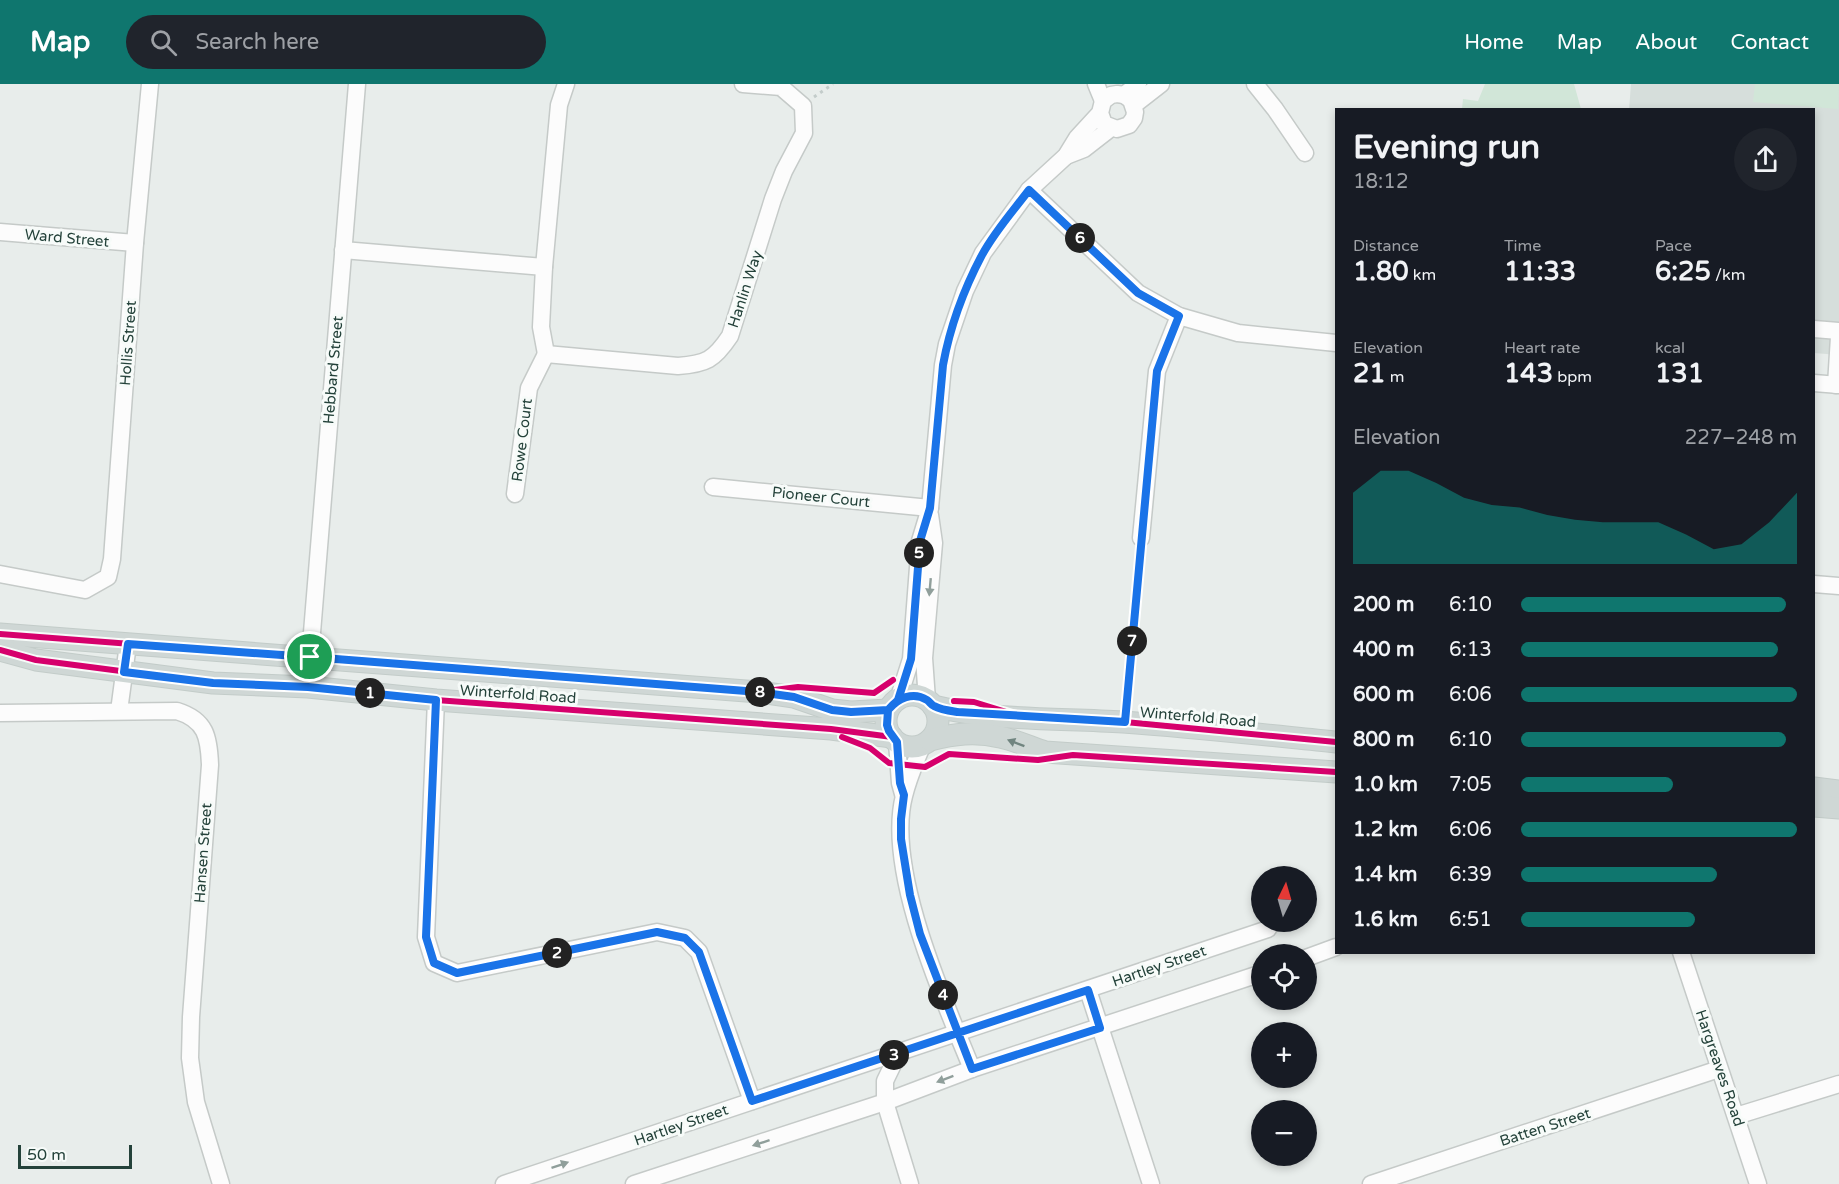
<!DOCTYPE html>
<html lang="en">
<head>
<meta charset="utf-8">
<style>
	:root { --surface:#171b24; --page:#20242c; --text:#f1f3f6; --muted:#9ea1a6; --accent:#0f766e }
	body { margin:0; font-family:"Varela Round",sans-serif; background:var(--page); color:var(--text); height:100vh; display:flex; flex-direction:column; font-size:22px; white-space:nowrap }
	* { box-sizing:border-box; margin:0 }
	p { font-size:20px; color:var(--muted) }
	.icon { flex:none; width:33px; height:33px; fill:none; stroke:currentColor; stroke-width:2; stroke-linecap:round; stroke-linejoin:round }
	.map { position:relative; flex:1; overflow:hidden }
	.drawer { position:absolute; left:1335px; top:24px; width:480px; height:846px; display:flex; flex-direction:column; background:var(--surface); border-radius:0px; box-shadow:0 3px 9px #0003 }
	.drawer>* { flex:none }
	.needle { width:39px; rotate:5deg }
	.buttons { position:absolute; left:1251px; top:782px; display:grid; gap:12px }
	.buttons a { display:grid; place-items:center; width:66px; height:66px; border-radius:50%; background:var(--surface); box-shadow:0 3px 9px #0003; font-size:30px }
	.scale { position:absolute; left:18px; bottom:15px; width:114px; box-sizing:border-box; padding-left:6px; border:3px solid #24423a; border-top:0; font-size:16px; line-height:21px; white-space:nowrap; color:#24423a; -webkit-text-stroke:4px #f7fbf9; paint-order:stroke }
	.pin { position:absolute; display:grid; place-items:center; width:51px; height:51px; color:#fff; margin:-26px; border:3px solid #fff; border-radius:50%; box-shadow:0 2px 6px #0007 }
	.km { position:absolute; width:30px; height:30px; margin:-15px; border-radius:50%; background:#222; color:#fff; font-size:16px; line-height:30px; text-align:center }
	.round { display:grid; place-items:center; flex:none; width:63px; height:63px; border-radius:32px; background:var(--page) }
	.overview { display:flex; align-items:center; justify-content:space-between; height:102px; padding:0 18px }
	h1 { font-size:33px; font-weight:700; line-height:45px }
	.figures { display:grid; grid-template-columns:repeat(3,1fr); gap:9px; height:102px; padding:6px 18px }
	.figures div { display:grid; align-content:center }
	.figures b { font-size:26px; font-weight:700 }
	.figures small { font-size:16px; font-weight:400 }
	.figures p { font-size:16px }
	.chart { height:168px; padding:12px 18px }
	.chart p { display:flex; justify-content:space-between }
	.chart svg { width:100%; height:108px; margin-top:6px; fill:var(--accent); opacity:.7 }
	ul { padding:0 18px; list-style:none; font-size:20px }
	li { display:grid; grid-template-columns:96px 72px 1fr; align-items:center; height:45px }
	li i { height:15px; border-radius:8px; background:var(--accent) }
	header { display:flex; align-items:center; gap:36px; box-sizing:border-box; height:84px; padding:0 30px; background:var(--accent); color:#fff }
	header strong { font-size:28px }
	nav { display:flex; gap:33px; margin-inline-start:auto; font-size:21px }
	.search { width:420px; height:54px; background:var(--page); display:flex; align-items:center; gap:15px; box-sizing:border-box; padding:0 21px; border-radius:33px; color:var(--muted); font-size:22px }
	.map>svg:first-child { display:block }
	.built { fill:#d6dedb }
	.green { fill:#d1e6d8 }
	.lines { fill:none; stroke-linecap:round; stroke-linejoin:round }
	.minor-casing { stroke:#c5cac8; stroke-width:19 }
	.major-casing { stroke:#c3ccc9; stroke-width:23 }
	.path { stroke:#c3ccca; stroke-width:3; stroke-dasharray:3 4.5; stroke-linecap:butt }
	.minor { stroke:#fcfcfc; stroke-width:16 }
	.major { stroke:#cfd7d5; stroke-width:21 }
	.cycleway-casing { stroke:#f7fbf9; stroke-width:10 }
	.cycleway { stroke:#d6006c; stroke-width:6 }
	.oneway { fill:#909f9b }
	.oneway2 { fill:#718580 }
	.route-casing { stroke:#fff; stroke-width:12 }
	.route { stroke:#1a73e8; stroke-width:8 }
	.labels { text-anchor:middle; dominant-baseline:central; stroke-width:6; stroke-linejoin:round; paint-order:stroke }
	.street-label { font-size:15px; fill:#24423a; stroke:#f7fbf9 }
</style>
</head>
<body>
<header>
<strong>Map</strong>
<div class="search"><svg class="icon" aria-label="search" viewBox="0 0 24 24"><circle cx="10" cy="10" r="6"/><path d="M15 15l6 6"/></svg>Search here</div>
<nav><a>Home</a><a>Map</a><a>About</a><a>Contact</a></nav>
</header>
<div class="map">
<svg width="1839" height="1100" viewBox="0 0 1839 1100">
	<rect width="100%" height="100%" fill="#e8edeb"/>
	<path class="built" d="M 1631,0 L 1839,0 L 1839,271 L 1814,269 L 1814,26 L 1629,26 Z"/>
	<g class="green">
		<path d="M 1485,0 L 1574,0 L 1581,25 L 1462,25 L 1463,15 L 1478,17 Z"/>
		<path d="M 1755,0 L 1839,0 L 1838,25 L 1753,18 Z"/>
	</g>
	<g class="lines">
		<g class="minor-casing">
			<g id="minor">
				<path d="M 1096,0 L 1103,17"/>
				<path d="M 1255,0 L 1275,25 L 1305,69"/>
				<path d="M 1124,11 L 1138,0"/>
				<path d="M 1134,21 L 1161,0"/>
				<path d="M 1066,72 L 1084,65 L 1111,44"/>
				<path d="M 1029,106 L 1138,209 L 1179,232 L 1238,249 L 1336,259"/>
				<path d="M 0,148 L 135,159"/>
				<path d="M 343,166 L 544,183"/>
				<path d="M 1814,245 L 1839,247"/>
				<path d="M 546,270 L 678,282 C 706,280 714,276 730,252 L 773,115 L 784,87 L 804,49 L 803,22 L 781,3 L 743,0"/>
				<path d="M 546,270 L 541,243 L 544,183 L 559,21 L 566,0"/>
				<path d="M 1814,299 L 1839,301"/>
				<path d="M 1836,301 L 1839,253"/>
				<path d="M 713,403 L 930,424"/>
				<path d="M 515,410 L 529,304 L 546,270"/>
				<path d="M 1141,454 L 1157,287 L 1179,232"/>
				<path d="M 0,490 L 85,506 L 108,493 L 112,475 L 135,159 L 150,0"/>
				<path d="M 1814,500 L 1839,502"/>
				<path d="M 310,573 L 357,0"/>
				<path d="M 436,616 L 426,853 L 434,879 L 457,889 L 657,848 L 685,854 L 699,868 L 752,1017"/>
				<path d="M 898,616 L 911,575 L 920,457 L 930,424 L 943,281 L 947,260 L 965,207 L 983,169 L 1029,106 L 1066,72 L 1077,54 L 1100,29 L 1103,17 L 1111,11 L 1117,10 L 1124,11 L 1131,16 L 1135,28 L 1134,34 L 1129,41 L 1117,45 L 1104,40 L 1100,29"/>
				<path d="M 927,616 L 924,574 L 934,459 L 930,431"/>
				<path d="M 119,627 L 128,560"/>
				<path d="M 0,629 L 177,627 C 206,636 209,653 210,681 L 191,933 L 190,974 L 196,1018 L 221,1100"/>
				<path d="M 897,658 L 900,699 L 903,710"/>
				<path d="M 923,660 C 916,676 908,696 904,712 C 885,786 944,916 972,985"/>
				<path d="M 1681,868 L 1758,1100"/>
				<path d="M 1306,874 L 1336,863"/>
				<path d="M 1088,906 L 1151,1100"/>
				<path d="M 898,970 L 885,997 L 885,1018 L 910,1100"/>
				<path d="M 1736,1032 L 1839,1000"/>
				<path d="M 504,1100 L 1268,845"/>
				<path d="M 634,1100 L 885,1018 L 972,985 L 1262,889"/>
				<path d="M 1371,1100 L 1719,985"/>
			</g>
		</g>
		<g class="major-casing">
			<g id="major">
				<path d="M 0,550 L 759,608 L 794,613 L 832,626 L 851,628 L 888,626"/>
				<path d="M 0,566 L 36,576 L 213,599 L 308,603 L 436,616 L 831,645 L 892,653"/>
				<circle cx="912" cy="637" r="26"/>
				<path d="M 933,622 C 994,637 1060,634 1123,638 C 1194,643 1266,651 1336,658"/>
				<path d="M 930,656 C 954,650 975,647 1000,653 C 1015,656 1030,663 1045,668 L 1336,688"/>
				<path d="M 1814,704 L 1839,707"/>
				<path d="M 1814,722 L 1839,724"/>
			</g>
		</g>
		<g class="path">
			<path d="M 814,13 L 833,0"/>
			<path d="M 1127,622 L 1140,470"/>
		</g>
		<use href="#minor" class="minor"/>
		<use href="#major" class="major"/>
		<g class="cycleway-casing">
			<g id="cycleway">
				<path d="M 0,550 L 759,608 L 798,603 L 874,609 L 893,596"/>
				<path d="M 0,566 L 36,576 L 213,599 L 308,603 L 436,616 L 831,645 L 892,653"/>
				<path d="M 954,617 L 974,618 L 1022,633 L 1125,638 L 1336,658"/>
				<path d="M 842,653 L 870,664 L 889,679 L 925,683 L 949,670 L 1038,676 L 1073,671 L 1336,688"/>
			</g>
		</g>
		<use href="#cycleway" class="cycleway"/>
	</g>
	<defs><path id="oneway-solid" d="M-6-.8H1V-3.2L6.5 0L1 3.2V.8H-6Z" transform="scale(1.5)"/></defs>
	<g class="oneway">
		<use href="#oneway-solid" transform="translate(930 503) rotate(95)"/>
		<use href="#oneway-solid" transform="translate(945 995) rotate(159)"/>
		<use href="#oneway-solid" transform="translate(761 1059) rotate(162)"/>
		<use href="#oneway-solid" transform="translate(560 1081) rotate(-19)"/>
	</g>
	<use class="oneway2" href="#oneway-solid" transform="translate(1016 659) rotate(-159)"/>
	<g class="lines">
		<g class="route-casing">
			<path id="route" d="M 310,573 L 128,560 L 124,588 L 213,599 L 308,603 L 436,616 L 426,853 L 434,879 L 457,889 L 657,848 L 685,854 L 699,868 L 752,1017 L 1088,906 L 1100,944 L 972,985 L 920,850 L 910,811 L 901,755 L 901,735 L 904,711 L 900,699 L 897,658 L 889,647 L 887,641 L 888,626 L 898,616 L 911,575 L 920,457 L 930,424 L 943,281 C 950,243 964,205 982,171 C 995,147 1013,127 1029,106 L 1138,209 L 1179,232 L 1157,287 L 1125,638 L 958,628 C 951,627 941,626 934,622 C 931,621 930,618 927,616 C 913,607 898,614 888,626 L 851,628 L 832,626 L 794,613 L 759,608 L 310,573"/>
		</g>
		<use href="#route" class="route"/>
	</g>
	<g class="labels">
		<g class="street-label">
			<text transform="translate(67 154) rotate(5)">Ward Street</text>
			<text transform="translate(745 205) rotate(-72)">Hanlin Way</text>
			<text transform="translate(128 259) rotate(-86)">Hollis Street</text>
			<text transform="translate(333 286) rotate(-85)">Hebbard Street</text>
			<text transform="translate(522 356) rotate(-83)">Rowe Court</text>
			<text transform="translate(821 413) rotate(6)">Pioneer Court</text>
			<text transform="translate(518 610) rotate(4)">Winterfold Road</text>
			<text transform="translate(1198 633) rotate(5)">Winterfold Road</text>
			<text transform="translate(203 769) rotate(-86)">Hansen Street</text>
			<text transform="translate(1159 882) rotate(-19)">Hartley Street</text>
			<text transform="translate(1720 984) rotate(71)">Hargreaves Road</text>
			<text transform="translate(681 1041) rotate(-19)">Hartley Street</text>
			<text transform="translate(1545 1043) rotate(-18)">Batten Street</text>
		</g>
	</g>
</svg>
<div class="buttons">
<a><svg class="needle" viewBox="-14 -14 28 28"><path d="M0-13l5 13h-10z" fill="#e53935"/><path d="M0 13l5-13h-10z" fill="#9ea1a6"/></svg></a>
<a><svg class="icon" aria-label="locate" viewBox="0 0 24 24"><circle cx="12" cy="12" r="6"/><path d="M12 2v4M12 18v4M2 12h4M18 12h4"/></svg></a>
<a>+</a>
<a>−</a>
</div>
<div class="scale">50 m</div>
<div class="pin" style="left:310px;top:573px;background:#1e9e55"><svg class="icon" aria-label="arrive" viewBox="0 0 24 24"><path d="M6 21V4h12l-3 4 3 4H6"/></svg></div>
<b class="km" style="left:370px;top:609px">1</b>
<b class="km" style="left:557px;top:869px">2</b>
<b class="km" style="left:894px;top:971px">3</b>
<b class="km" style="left:943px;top:911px">4</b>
<b class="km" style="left:919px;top:469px">5</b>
<b class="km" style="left:1080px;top:154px">6</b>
<b class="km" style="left:1132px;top:557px">7</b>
<b class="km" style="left:760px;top:608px">8</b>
<section class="drawer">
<div class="overview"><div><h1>Evening run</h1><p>18:12</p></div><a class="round"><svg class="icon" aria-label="share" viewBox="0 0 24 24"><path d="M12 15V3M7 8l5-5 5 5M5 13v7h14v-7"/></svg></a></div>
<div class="figures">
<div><p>Distance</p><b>1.80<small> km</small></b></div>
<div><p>Time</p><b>11:33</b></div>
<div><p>Pace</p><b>6:25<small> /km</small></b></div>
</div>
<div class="figures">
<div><p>Elevation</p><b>21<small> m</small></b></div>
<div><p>Heart rate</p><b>143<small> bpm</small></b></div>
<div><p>kcal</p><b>131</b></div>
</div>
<div class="chart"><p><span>Elevation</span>227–248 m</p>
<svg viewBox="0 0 160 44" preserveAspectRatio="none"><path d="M0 44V15L10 6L20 6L30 11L40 17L50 20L60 21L70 24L80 26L90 27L100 27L110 27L120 32L130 38L140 36L150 27L160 15V44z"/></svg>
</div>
<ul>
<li><b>200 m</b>6:10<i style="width:96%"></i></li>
<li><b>400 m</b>6:13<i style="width:93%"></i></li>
<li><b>600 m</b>6:06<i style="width:100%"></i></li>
<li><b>800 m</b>6:10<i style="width:96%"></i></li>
<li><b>1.0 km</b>7:05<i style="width:55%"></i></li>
<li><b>1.2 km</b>6:06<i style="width:100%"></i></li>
<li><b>1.4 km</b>6:39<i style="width:71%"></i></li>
<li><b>1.6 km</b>6:51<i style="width:63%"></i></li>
</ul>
</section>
</div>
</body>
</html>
